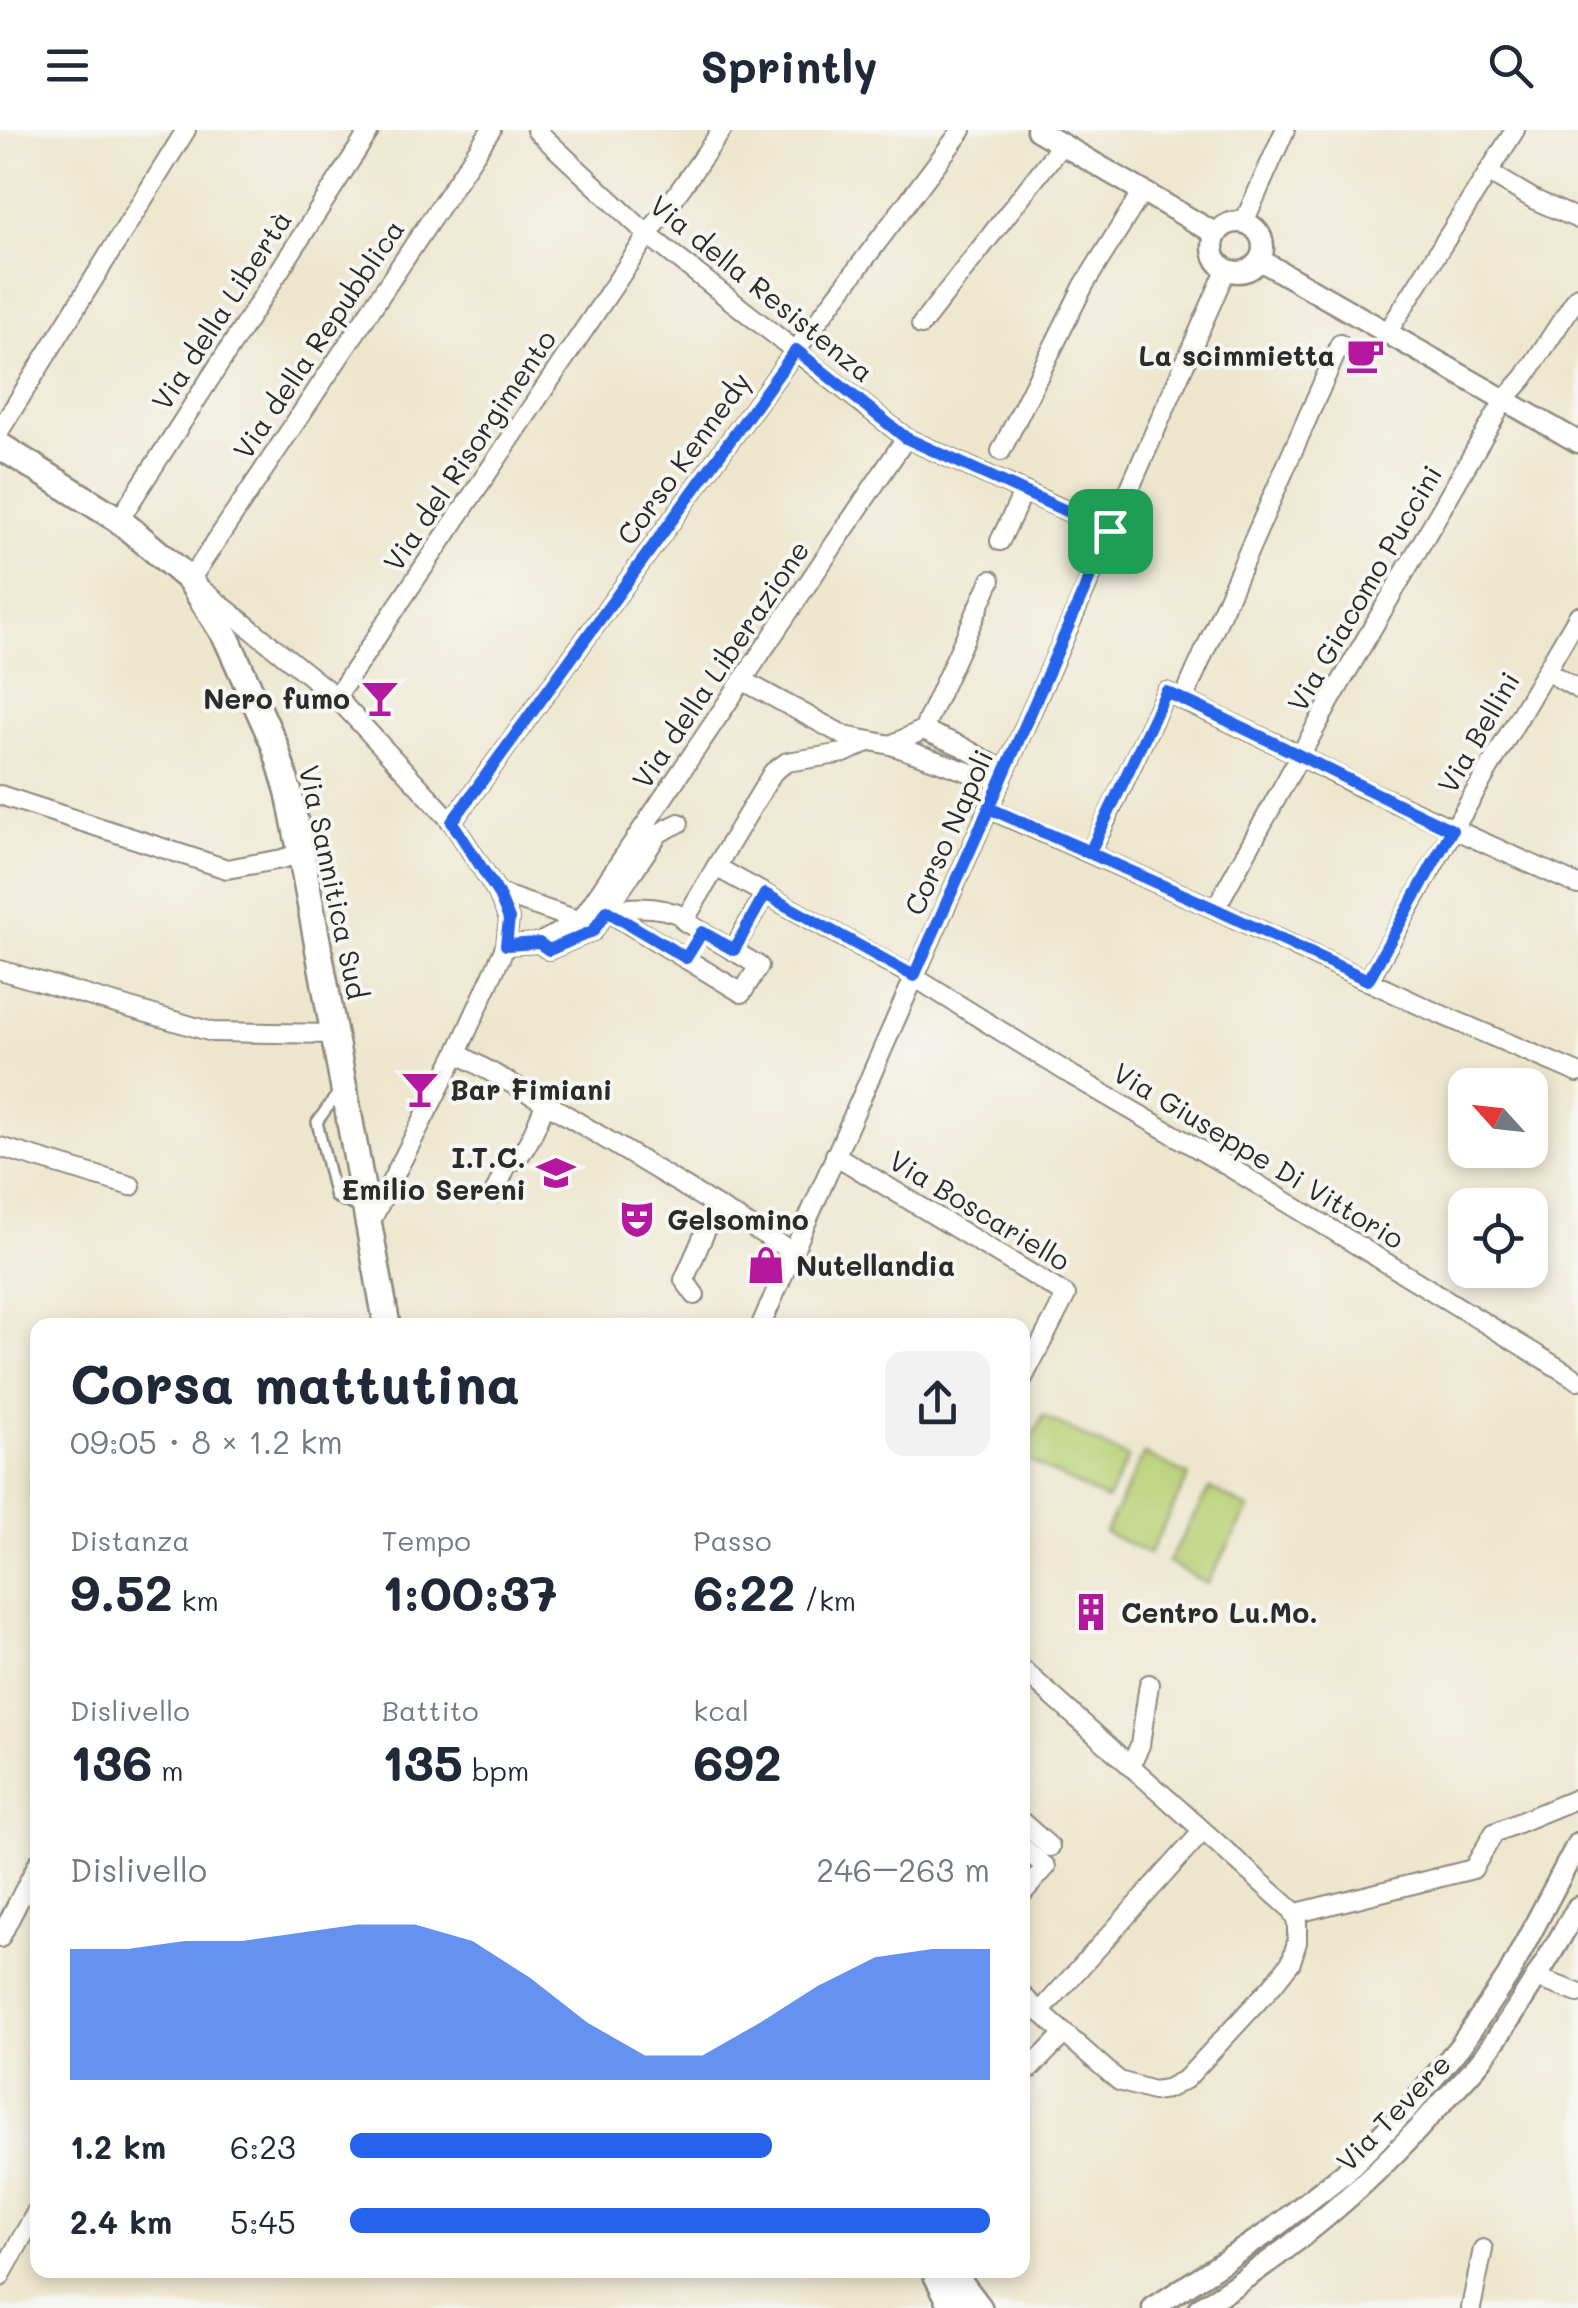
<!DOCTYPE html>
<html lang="it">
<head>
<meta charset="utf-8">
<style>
	:root { --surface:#fff; --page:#f2f2f3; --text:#1f2937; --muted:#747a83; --accent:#2563eb }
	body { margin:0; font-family:Mali,sans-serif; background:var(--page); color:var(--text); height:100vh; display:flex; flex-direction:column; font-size:38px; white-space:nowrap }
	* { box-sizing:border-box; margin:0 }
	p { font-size:32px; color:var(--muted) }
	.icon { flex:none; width:55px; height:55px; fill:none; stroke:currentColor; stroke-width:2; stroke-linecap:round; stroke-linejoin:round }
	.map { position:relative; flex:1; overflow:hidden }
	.details { position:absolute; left:30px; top:1188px; width:1000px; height:960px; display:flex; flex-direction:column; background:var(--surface); border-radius:20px; box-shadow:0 5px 15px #0003 }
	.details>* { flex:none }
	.needle { width:65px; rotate:297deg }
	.tools { position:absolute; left:1448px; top:938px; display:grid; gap:20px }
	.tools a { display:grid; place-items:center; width:100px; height:100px; border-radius:20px; background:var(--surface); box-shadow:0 5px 15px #0003; font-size:50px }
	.pin { position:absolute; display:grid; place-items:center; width:85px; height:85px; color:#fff; margin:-42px; border-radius:20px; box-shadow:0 5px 15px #0006 }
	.round { display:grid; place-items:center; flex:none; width:105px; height:105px; border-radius:20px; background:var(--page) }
	.overview { display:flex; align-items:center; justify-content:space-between; height:170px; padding:0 40px }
	h1 { font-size:55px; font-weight:700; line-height:75px }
	.figures { display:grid; grid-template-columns:repeat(3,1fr); gap:15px; height:170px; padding:10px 40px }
	.figures div { display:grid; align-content:center }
	.figures b { font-size:50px; font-weight:700 }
	.figures small { font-size:28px; font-weight:400 }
	.figures p { font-size:28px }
	.chart { height:280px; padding:20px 40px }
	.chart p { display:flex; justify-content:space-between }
	.chart svg { width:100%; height:180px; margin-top:10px; fill:var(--accent); opacity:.7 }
	ul { padding:0 40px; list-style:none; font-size:32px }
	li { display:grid; grid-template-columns:160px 120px 1fr; align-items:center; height:75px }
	li i { height:25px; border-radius:12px; background:var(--accent) }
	header { display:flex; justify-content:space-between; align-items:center; height:130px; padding:0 40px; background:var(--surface); font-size:45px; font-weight:700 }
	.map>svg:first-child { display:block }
	.green { fill:#b8d075; stroke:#727e50; stroke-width:2.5 }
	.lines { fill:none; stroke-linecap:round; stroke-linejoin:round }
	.service-casing { stroke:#8c897c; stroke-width:14 }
	.minor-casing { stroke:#8c897c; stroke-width:22 }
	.tertiary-casing { stroke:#8c897c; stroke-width:25 }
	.secondary-casing { stroke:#8c897c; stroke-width:30 }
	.service { stroke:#fff; stroke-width:9 }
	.minor { stroke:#fff; stroke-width:18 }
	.tertiary { stroke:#fff; stroke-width:20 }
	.secondary { stroke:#fff; stroke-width:25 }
	.route-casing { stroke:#fff; stroke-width:20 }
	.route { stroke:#2563eb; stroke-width:12 }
	.labels { text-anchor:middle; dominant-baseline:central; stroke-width:8; stroke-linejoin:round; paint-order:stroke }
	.street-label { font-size:28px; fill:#2b2b2b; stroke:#f6f6f2 }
	.poi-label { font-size:28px; font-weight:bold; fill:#2b2b2b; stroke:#f6f6f2; text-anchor:start }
</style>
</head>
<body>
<header><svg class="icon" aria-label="menu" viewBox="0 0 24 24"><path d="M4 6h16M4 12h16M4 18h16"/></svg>Sprintly<svg class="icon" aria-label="search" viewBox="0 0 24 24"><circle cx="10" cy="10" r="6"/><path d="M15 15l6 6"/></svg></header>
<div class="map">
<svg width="1578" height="2178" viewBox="0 0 1578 2178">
	<rect width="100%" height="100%" fill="#f6f6f2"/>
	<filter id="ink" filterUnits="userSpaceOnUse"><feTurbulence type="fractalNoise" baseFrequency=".01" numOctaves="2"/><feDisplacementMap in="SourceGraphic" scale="20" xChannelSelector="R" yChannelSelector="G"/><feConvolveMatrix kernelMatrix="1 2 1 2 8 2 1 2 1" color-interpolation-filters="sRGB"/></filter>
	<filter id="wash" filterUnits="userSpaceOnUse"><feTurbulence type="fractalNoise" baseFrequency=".0048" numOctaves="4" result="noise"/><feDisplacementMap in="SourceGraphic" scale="40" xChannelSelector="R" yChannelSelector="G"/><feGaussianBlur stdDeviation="2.25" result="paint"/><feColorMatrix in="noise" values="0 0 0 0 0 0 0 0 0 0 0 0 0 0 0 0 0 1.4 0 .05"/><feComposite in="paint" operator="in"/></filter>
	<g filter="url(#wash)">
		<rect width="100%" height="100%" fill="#eee7ce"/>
		<g class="green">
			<path d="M 1043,1286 L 1128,1328 L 1107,1370 L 1023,1328 Z"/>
			<path d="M 1144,1324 L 1189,1346 L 1149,1424 L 1105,1402 Z"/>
			<path d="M 1210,1358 L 1249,1379 L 1207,1454 L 1168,1432 Z"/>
		</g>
	</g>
	<g filter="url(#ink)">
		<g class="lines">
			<g class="service-casing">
				<g id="service">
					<path d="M 686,828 L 702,802"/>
					<path d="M 338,963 L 317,992 L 335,1067 L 360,1078"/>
				</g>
			</g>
			<g class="minor-casing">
				<g id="minor">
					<path d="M 536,0 L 648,105 L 906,308 L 1111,401"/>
					<path d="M 1488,42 L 1535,70 L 1578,89"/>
					<path d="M 1244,92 L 1285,0"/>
					<path d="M 921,195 L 1062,14"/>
					<path d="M 1387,203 L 1515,0"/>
					<path d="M 0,300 L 186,0"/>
					<path d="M 1001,321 L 1084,155 L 1142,62"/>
					<path d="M 119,390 L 370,0"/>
					<path d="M 1000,411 L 1023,363"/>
					<path d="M 1546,541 L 1578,559"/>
					<path d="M 742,550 L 845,606 L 891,615 L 977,645 L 1001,650"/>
					<path d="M 336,567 L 648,105 L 722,0"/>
					<path d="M 1183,570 L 1340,214"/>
					<path d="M 923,600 L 991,450"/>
					<path d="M 891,615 L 923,600 L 961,616 L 1005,641"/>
					<path d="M 0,665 L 227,739 L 282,729 L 301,723"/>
					<path d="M 989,679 L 1215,779 L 1428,879 L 1578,943"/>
					<path d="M 452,692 L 796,220 L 962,0"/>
					<path d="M 1091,722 L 1166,562 L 1287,619 L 1356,655 L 1578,755"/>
					<path d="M 716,737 L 773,642 L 787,632 L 844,623 L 870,611"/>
					<path d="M 498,763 L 580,791"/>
					<path d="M 765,764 L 914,847 L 1073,946 L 1231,1038 L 1578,1250"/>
					<path d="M 1215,779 L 1333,566 L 1505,269 L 1524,248 L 1578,166"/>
					<path d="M 607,781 L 742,863 L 759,836 L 684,791 L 716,737 L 765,764 L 733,820"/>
					<path d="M 607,781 C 633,776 662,775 686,788"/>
					<path d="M 540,814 L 549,820 L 593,801 L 659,703 L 679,693"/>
					<path d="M 506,815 L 539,813 L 580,791 L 906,308"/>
					<path d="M 0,840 L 212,902 L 334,904"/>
					<path d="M 1368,851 L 1453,700 L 1578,486"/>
					<path d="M 457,923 L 546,973 L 793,1122"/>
					<path d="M 0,1017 L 131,1056"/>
					<path d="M 835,1025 L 1066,1165 L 1022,1250"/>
					<path d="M 494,1064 L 507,1035 C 528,1025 536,993 546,973"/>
					<path d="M 370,1093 L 457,923 L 506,815 L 509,789 L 498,763 L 452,692 L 336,567 L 190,450 L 491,0"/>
					<path d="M 695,1165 L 684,1150 L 716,1077"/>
					<path d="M 761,1195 L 1226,140"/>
					<path d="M 1022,1539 L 1292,1780 L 1297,1793 L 1297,1812 L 1291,1832 L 1273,1855 L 1186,1949 L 1167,1959 L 1153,1961 L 1119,1951 L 1040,1882"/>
					<path d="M 1131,1636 L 1140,1615 L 1149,1554"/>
					<path d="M 1022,1692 L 1050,1717"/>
					<path d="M 1022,1717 L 1046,1737 L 1022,1764"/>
					<path d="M 1293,1784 L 1473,1739 L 1494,1703 L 1578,1668"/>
					<path d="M 0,1808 L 38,1733"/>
					<path d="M 1537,1848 L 1578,1863"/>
					<path d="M 1022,1865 L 1040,1882 L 1203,1701"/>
					<path d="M 1022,1947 L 1064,1904"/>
					<path d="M 0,2147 L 38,2079"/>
					<path d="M 1471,2178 L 1483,2119"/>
				</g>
			</g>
			<g class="tertiary-casing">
				<g id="tertiary">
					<path d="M 1037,0 L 1216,104"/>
					<circle cx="1238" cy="117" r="25"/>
					<path d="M 1260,130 L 1578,312"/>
					<path d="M 1153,2178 L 1269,2102 L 1344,2043 L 1409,1977 L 1460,1916 L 1508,1846 L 1578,1713"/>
					<path d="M 1199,2178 C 1290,2123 1368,2056 1438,1977 C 1453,1960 1471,1944 1484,1926 C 1519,1878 1549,1828 1578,1777"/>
				</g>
			</g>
			<g class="secondary-casing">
				<g id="secondary">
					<path d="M 0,316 L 119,390 L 190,450 L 227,509 L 275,616 L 289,663 L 301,723 L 387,1195"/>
					<path d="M 934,2140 L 954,2178"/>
					<path d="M 950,2140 L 979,2178"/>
				</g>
			</g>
			<use href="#service" class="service"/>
			<use href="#minor" class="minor"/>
			<use href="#tertiary" class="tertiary"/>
			<use href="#secondary" class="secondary"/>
		</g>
	</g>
	<g class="lines" filter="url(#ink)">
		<g class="route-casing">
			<path id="route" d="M 1110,401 L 906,308 L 796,220 L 452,692 L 498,763 L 509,789 L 506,815 L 539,813 L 549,820 L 593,801 L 607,781 L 686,828 L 702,802 L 734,820 L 765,764 L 914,846 L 989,678 L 1215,779 L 1368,850 L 1452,700 C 1356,655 1263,605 1166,562 L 1090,722 L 989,678 L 1110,401"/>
		</g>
		<use href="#route" class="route"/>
	</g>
	<defs>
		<g id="cafe-bare" transform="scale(3)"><path d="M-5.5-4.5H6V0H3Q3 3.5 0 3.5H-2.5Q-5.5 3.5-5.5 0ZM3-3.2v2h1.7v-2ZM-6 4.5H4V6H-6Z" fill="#b5179e" stroke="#f6f6f2" stroke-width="2.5" paint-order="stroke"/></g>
		<g id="bar-bare" transform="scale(3)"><path d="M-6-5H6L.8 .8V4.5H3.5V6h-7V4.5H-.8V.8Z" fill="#b5179e" stroke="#f6f6f2" stroke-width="2.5" paint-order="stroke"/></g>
		<g id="school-bare" transform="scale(3)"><path d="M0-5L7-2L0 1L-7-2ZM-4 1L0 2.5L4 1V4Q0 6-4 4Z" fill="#b5179e" stroke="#f6f6f2" stroke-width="2.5" paint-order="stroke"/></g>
		<g id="theatre-bare" transform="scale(3)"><path d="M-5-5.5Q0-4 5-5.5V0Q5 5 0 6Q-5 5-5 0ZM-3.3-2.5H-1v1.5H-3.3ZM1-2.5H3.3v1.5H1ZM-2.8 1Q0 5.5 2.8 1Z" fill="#b5179e" stroke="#f6f6f2" stroke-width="2.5" paint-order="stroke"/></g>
		<g id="shop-bare" transform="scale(3)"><path d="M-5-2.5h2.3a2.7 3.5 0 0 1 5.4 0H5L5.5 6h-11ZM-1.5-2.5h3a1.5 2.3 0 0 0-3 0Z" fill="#b5179e" stroke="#f6f6f2" stroke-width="2.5" paint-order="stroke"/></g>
		<g id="building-bare" transform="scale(3)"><path d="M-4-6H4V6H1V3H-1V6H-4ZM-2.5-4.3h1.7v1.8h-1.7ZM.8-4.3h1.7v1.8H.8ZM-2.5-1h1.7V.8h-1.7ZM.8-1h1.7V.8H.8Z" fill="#b5179e" stroke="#f6f6f2" stroke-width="2.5" paint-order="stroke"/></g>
	</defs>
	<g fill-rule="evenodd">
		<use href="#cafe-bare" x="1365" y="225"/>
		<use href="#bar-bare" x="380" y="568"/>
		<use href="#bar-bare" x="420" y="959"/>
		<use href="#school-bare" x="556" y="1043"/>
		<use href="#theatre-bare" x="637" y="1089"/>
		<use href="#shop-bare" x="766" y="1135"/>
		<use href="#building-bare" x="1091" y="1482"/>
	</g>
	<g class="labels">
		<g class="street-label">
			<text transform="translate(762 158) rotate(39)">Via della Resistenza</text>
			<text transform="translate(221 180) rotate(-57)">Via della Libertà</text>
			<text transform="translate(318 209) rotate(-56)">Via della Repubblica</text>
			<text transform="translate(469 320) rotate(-56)">Via del Risorgimento</text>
			<text transform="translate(683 328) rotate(-54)">Corso Kennedy</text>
			<text transform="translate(1364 458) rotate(-60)">Via Giacomo Puccini</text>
			<text transform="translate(720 534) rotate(-56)">Via della Liberazione</text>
			<text transform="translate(1478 602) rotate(-60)">Via Bellini</text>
			<text transform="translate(948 702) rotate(-66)">Corso Napoli</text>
			<text transform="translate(334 752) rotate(78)">Via Sannitica Sud</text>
			<text transform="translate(1259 1025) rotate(31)">Via Giuseppe Di Vittorio</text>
			<text transform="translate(980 1080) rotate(31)">Via Boscariello</text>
			<text transform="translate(1393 1982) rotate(-46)">Via Tevere</text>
		</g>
		<g class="poi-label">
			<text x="1335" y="225" text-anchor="end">La scimmietta</text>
			<text x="350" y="568" text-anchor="end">Nero fumo</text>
			<text x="450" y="959">Bar Fimiani</text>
			<text x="526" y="1027" text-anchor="end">I.T.C.<tspan x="526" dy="32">Emilio Sereni</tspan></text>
			<text x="667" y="1089">Gelsomino</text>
			<text x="796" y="1135">Nutellandia</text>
			<text x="1121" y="1482">Centro Lu.Mo.</text>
		</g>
	</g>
</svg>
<div class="tools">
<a><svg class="needle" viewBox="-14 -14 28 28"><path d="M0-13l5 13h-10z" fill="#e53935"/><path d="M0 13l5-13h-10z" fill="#747a83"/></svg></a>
<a><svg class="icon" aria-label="locate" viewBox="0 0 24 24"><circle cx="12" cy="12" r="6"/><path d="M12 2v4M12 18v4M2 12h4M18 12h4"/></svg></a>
</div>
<div class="pin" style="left:1110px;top:401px;background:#1e9e55"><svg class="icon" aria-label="arrive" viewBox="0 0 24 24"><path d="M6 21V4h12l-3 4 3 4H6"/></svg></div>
<section class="details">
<div class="overview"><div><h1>Corsa mattutina</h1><p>09:05 · 8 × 1.2 km</p></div><a class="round"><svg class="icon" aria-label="share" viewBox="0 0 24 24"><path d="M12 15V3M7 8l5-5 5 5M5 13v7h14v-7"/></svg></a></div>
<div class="figures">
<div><p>Distanza</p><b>9.52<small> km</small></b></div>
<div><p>Tempo</p><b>1:00:37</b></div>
<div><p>Passo</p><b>6:22<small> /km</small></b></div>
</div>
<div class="figures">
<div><p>Dislivello</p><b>136<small> m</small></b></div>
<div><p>Battito</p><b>135<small> bpm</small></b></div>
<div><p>kcal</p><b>692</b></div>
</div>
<div class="chart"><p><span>Dislivello</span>246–263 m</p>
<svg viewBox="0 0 160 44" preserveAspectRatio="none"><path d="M0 44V12L10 12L20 10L30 10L40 8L50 6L60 6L70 10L80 19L90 30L100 38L110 38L120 30L130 21L140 14L150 12L160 12V44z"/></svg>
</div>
<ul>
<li><b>1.2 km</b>6:23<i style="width:66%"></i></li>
<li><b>2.4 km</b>5:45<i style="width:100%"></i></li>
</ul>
</section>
</div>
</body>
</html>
